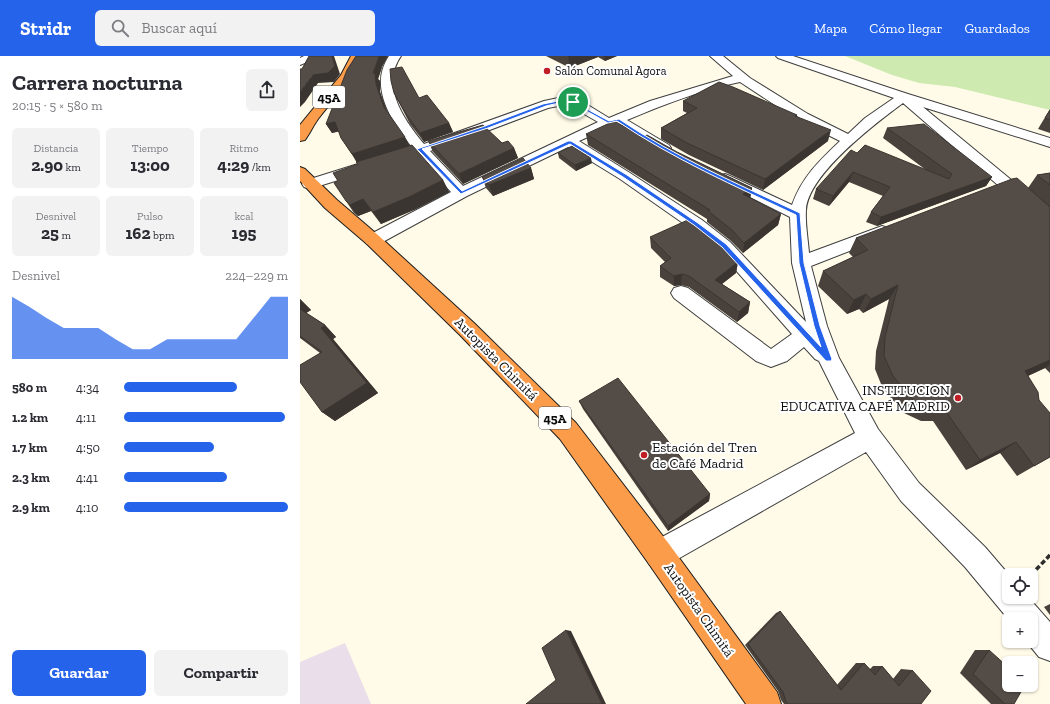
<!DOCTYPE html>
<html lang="es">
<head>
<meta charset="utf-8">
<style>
	:root { --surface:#fff; --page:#f2f2f3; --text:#2b2b33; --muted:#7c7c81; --accent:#2563eb }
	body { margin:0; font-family:"Zilla Slab",serif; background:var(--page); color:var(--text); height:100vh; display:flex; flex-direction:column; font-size:15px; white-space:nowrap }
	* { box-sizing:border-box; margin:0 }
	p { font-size:13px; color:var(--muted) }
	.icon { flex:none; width:22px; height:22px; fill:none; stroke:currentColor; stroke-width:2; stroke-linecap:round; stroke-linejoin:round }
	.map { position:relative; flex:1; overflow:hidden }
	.side { display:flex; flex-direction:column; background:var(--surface); width:300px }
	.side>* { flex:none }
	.controls { position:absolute; left:702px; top:512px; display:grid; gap:8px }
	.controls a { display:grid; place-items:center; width:36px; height:36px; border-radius:6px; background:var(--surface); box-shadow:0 1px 3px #0004; font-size:20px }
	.pin { position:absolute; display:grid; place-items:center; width:34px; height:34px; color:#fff; margin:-17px; border:2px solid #fff; border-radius:50%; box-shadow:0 1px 4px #0007 }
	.round { display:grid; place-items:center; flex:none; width:42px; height:42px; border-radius:6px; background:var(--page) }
	.summary { display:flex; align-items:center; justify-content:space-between; height:68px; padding:0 12px }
	h1 { font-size:22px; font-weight:700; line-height:30px }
	.stats { display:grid; grid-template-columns:repeat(3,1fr); gap:6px; height:68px; padding:4px 12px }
	.stats div { display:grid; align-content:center; border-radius:6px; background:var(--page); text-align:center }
	.stats b { font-size:17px; font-weight:700 }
	.stats small { font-size:11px; font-weight:400 }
	.stats p { font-size:11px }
	.chart { height:112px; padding:8px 12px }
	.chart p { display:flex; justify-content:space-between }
	.chart svg { width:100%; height:72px; margin-top:4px; fill:var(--accent); opacity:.7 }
	.button { display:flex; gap:8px; margin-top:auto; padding:8px 12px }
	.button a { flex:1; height:46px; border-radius:6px; background:var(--accent); color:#fff; font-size:16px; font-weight:700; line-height:46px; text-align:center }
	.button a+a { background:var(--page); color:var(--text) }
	ul { padding:0 12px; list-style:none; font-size:13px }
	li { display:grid; grid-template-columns:64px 48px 1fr; align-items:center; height:30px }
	li i { height:10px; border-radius:5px; background:var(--accent) }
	header { display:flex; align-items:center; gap:24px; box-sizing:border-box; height:56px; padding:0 20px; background:var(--accent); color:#fff }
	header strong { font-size:19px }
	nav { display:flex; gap:22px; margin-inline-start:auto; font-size:14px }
	.search { width:280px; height:36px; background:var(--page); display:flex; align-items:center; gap:10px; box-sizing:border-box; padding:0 14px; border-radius:6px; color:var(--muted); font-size:15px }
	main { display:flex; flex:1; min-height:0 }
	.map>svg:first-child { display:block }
	.industrial { fill:#e9deea }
	.green { fill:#ceeab1 }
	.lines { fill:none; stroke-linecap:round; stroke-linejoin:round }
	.minor-casing { stroke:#3e3e3e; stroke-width:2 }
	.highway-casing { stroke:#1c1c1c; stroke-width:2 }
	.path { stroke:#2d2d2d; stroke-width:3.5; stroke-dasharray:5 2.5; stroke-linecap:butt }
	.minor { fill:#fff; fill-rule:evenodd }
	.highway { fill:#fb9c4a; fill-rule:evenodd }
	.wall { fill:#48413c }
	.shaded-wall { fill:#3b3531 }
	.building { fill:#544c46; stroke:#3b3531 }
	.route { fill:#2563eb; stroke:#fff; fill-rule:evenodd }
	.poi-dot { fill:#c01d24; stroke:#fff; stroke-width:1.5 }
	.labels { text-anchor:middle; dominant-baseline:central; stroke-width:4; stroke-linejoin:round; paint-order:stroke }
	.far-poi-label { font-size:12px; fill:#0b0b0b; stroke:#fff; text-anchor:start }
	.shield { fill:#fff; stroke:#545454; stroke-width:1 }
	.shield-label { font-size:13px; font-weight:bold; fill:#0b0b0b }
	.street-label { font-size:14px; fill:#0b0b0b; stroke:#fff }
	.poi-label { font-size:14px; fill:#0b0b0b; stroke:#fff; text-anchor:end }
</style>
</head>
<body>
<header>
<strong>Stridr</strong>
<div class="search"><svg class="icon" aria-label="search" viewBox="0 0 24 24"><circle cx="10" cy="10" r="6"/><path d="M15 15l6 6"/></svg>Buscar aquí</div>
<nav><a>Mapa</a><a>Cómo llegar</a><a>Guardados</a></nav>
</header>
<main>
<section class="side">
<div class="summary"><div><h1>Carrera nocturna</h1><p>20:15 · 5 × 580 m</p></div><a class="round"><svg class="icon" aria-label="share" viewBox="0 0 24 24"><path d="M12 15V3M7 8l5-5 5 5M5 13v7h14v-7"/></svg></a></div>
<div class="stats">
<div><p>Distancia</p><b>2.90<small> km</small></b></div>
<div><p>Tiempo</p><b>13:00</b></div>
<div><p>Ritmo</p><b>4:29<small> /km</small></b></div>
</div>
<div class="stats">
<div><p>Desnivel</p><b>25<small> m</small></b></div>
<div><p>Pulso</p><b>162<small> bpm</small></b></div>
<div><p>kcal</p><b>195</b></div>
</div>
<div class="chart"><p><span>Desnivel</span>224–229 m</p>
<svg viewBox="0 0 160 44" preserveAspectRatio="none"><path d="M0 44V6L10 12L20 19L30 25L40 25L50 25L60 32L70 38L80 38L90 32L100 32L110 32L120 32L130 32L140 19L150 6L160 6V44z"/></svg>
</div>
<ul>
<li><b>580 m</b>4:34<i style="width:69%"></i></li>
<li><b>1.2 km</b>4:11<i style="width:98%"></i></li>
<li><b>1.7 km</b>4:50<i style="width:55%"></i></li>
<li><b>2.3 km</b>4:41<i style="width:63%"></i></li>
<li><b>2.9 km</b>4:10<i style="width:100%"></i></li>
</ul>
<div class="button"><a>Guardar</a><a>Compartir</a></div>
</section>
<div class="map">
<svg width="750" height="648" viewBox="0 0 750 648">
	<rect width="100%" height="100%" fill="#fffbe8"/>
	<path class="industrial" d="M 45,587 L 71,648 L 0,648 L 0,606 Z"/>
	<path class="green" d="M 545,0 L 750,0 L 750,54 L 655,31 L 619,27 L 592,19 Z"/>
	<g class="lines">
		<g class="minor-casing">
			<g id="minor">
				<path d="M 4,0 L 19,0 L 17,2 L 0,9 L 0,2 Z"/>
				<path d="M 89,0 L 101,0 C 80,30 104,64 124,88 L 244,45 L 263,41 L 278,43 L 309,62 L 350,45 L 433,20 L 410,0 L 423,0 L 450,22 L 508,58 L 548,78 L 565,62 L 594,42 L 478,2 L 476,0 L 493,0 L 608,38 L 750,82 L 750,91 L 623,51 L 750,156 L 750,170 L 744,169 L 603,47 C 576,67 508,118 506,154 C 505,168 508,183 509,197 L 582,170 L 588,172 L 591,176 L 588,180 L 511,210 L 527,270 L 539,302 L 578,373 L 619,427 L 685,491 L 709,519 L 709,541 L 728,541 L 750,566 L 750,605 L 739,601 L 726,585 L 731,585 L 731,563 L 709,563 L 709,564 L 665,511 L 601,445 L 566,396 L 369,508 L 359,512 L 349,508 L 345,498 L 349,488 L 555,377 L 519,305 L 515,303 L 504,291 L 487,305 L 471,311 L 456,305 L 374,242 L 371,237 L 374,232 L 381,230 L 388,232 L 471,293 L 492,278 L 418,194 L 390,172 L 320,123 L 268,91 L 167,140 L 79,188 L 73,190 L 67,188 L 64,184 L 67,180 L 151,136 L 118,99 L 16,131 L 10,133 L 4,131 L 2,128 L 4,125 L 112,91 C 92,66 68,31 89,0 ZM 440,26 L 498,64 L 540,85 C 519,105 502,121 492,149 L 430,120 L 425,118 L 420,120 L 417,123 L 420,126 L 490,161 L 492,207 L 506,266 L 430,186 L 402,164 L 330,117 L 279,85 L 315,69 L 359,95 L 364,96 L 369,95 L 371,92 L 369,89 L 327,64 C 363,49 401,34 440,26 ZM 263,49 L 270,50 L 298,66 L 163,130 L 130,95 L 158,86 L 248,52 Z"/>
			</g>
		</g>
		<g class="highway-casing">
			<g id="highway">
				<path d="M 51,0 L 63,0 C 52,24 34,42 18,63 C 13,70 10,77 5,84 L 0,85 L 0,69 L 41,19 Z"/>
				<path d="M 0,111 L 5,113 L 37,144 L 79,180 L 174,267 L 276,367 L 369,488 L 477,636 L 481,648 L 446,648 L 349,508 L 260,383 L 160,279 L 67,188 L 25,152 L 0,125 Z"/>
			</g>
		</g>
		<path class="path" d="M 731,519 L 750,499"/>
		<use href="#minor" class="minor"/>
		<use href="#highway" class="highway"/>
	</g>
	<g class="wall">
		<path d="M 246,0 L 317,0 L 305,5 L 298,1 L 270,12 Z"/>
		<path d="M 82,11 L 78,23 L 80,25 L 80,36 L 87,56 L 109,90 L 143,124 L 149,136 L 116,153 L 81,168 L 71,155 L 58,160 L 54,157 L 46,145 L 38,125 L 58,108 L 57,106 L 41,82 L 39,75 L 32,77 L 26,68 Z"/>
		<path d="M 94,37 L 119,42 L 149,67 L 153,76 L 124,86 L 110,68 Z"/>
		<path d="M 383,45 L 497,59 L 497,60 L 528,85 L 463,134 L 389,99 L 361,83 L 361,72 L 387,57 L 383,55 Z"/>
		<path d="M 750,53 L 750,77 L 738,73 Z"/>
		<path d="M 587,72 L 692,121 L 686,130 L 577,170 L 566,166 L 571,156 L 583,140 L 549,126 L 529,150 L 513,143 L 516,133 L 557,97 L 626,114 L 583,82 Z"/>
		<path d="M 286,78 L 344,81 L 377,96 L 452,132 L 450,142 L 481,158 L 478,169 L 443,197 L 431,185 L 407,166 L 407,163 L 288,89 Z"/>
		<path d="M 128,85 L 202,87 L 214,92 L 218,102 L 163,128 L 133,96 Z"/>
		<path d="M 258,97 L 292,107 L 276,115 L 259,102 Z"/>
		<path d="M 231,112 L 234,123 L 193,140 L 186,132 L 182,121 Z"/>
		<path d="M 750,117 L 750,317 L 745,312 L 728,320 L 739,344 L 750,401 L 717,420 L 700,397 L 666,414 L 633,365 L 621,365 L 604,357 L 583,333 L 575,313 L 576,295 L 589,243 L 563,257 L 559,253 L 547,258 L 518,230 L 523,215 L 553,201 L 549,197 L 556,182 L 728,132 L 737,119 Z"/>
		<path d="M 350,181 L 438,206 L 436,217 L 422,228 L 450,246 L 448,257 L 437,266 L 389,231 L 381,229 L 374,230 L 360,221 L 360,210 L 365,206 L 351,192 Z"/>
		<path d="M 0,243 L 11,254 L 6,257 L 25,269 L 36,281 L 33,283 L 78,337 L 35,365 L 22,356 L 20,297 L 0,282 Z"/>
		<path d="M 279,345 L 410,438 L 409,445 L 368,475 L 283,353 Z"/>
		<path d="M 750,548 L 750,559 L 744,551 Z"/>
		<path d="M 480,555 L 537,629 L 556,607 L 564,607 L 570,613 L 573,610 L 582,610 L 593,623 L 601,613 L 612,614 L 621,648 L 484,648 L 481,644 L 478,635 L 445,589 L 476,557 Z"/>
		<path d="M 675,594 L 689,594 L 714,648 L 691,648 L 660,617 Z"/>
	</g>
	<g class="shaded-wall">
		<path d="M 32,0 L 34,0 L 40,18 L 34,26 L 18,27 L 5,46 L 0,51 L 0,36 L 13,19 Z"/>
		<path d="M 79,0 L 88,0 L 82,11 L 78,23 L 80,25 L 80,36 L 89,60 L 84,51 L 73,17 L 78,3 Z"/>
		<path d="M 268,0 L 298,0 L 298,1 L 270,12 Z"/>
		<path d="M 304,0 L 317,0 L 305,5 Z"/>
		<path d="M 35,66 L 41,75 L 32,77 L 26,68 Z"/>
		<path d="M 149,67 L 153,76 L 124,86 L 120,77 Z"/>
		<path d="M 531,74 L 528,85 L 463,134 L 465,123 Z"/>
		<path d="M 105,81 L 110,90 L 57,107 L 52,98 Z"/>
		<path d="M 214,92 L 218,102 L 163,128 L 159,118 Z"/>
		<path d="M 291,102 L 292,107 L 276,115 L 275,109 Z"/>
		<path d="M 231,112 L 234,123 L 193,140 L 189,129 Z"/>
		<path d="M 553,116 L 549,126 L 529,150 L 533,140 Z"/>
		<path d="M 692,121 L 686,130 L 577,170 L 581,161 Z"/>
		<path d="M 143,124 L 149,136 L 116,153 L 81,168 L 73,156 Z"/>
		<path d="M 452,132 L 450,143 L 443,138 Z"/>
		<path d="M 63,143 L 71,155 L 58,160 L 50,149 Z"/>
		<path d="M 481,158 L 478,169 L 443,197 L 444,187 Z"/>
		<path d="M 438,206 L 436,217 L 414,234 L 415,224 Z"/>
		<path d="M 382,218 L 381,229 L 374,230 L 374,220 Z"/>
		<path d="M 598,229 L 589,243 L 563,257 L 571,243 Z"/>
		<path d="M 566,238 L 559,253 L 547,258 L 554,244 Z"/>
		<path d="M 0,243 L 11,254 L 3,259 L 0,256 Z"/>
		<path d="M 450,246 L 448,257 L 437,266 L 439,256 Z"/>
		<path d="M 25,269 L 36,281 L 33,283 L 78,337 L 35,365 L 22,356 L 21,272 Z"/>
		<path d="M 750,304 L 750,308 L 745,312 L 710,328 L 725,315 Z"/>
		<path d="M 716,386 L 700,397 L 666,414 L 680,404 Z"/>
		<path d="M 410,438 L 409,445 L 368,475 L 368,470 Z"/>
		<path d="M 266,574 L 271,575 L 306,648 L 302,648 Z"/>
	</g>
	<g class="building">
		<path d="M 9,0 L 32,0 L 35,10 L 28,17 L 13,19 L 0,36 L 0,13 L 2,13 Z"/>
		<path d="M 56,0 L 79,0 L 78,3 L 73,17 L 75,17 L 76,28 L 84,51 L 105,81 L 52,98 L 41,82 L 35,66 L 26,68 L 47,14 Z"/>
		<path d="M 102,11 L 119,42 L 127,39 L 149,67 L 120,77 L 106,58 L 94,37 L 91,25 L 90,13 Z"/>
		<path d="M 419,26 L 433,31 L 497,59 L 495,60 L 531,74 L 465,123 L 389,88 L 361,72 L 397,52 L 383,45 Z"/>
		<path d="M 750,54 L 750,64 L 745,62 Z"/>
		<path d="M 314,65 L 344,81 L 347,79 L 377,96 L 452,132 L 443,138 L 481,158 L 444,187 L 432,174 L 408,155 L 410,154 L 286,78 Z"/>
		<path d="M 624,68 L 692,121 L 581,161 L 571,156 L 590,131 L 553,116 L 533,140 L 516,133 L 551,94 L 557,97 L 565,89 L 649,123 L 652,118 L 587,72 Z"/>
		<path d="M 183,69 L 202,87 L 208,85 L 214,92 L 159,118 L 128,85 Z"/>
		<path d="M 112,89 L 143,124 L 109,141 L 73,156 L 63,143 L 50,149 L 46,145 L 34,127 L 38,125 L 33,117 L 58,108 L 56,106 Z"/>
		<path d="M 272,90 L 291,102 L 275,109 L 258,97 Z"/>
		<path d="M 223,102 L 231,112 L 189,129 L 182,121 Z"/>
		<path d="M 750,117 L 750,129 L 737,119 Z"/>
		<path d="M 717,122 L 750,151 L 750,304 L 725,315 L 738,336 L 739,344 L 750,357 L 750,401 L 734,410 L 716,386 L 680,404 L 645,354 L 633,353 L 614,345 L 593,320 L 584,300 L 585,281 L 598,229 L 571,243 L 566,238 L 554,244 L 523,215 L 568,194 L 556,182 L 712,123 Z"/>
		<path d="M 390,163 L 418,184 L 438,206 L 415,224 L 450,246 L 439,256 L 389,220 L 382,218 L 374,220 L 360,210 L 371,202 L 350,181 Z"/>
		<path d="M 0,253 L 25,269 L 21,272 L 67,327 L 22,356 L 0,326 L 0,309 L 22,296 L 0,280 Z"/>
		<path d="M 318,322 L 410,438 L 368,470 L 279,345 Z"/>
		<path d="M 480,555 L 541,634 L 564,607 L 575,619 L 582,610 L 599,630 L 612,614 L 631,635 L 621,648 L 488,648 L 486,646 L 483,636 L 448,588 Z"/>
		<path d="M 266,574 L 302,648 L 226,648 L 256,624 L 242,592 Z"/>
		<path d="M 689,594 L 709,612 L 709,629 L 725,629 L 714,648 L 705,648 L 673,618 Z"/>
	</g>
	<path class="route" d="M 263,44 L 274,46 L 309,65 L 319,63 C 375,101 438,128 500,157 L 504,207 L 520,270 L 532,303 L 531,305 L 526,305 L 422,191 L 394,169 L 323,121 L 270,88 L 161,138 L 117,93 L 185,70 L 243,48 ZM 263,46 L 272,47 L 308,67 L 317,65 C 373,103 435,130 496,159 L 499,207 L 514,270 L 521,291 L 426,188 L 398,167 L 327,119 L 271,85 L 268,85 L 162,135 L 122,93 L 188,72 L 246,50 Z"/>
	<g class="poi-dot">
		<circle cx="247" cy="15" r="4"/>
		<circle cx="658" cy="342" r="4"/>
		<circle cx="344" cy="399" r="4"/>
	</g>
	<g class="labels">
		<g class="far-poi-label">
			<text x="255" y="15">Salón Comunal Agora</text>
		</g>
		<g class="shield">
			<rect x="13" y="30" width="32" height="22" rx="3"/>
			<rect x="239" y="351" width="32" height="22" rx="3"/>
		</g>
		<g class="shield-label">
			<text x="29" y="41">45A</text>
			<text x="255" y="362">45A</text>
		</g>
		<g class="street-label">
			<text transform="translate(196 303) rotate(45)">Autopista Chimitá</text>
			<text transform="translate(399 554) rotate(55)">Autopista Chimitá</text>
		</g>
		<g class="poi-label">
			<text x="650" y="334">INSTITUCION<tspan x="650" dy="16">EDUCATIVA CAFÉ MADRID</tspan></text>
			<text x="352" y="391" text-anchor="start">Estación del Tren<tspan x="352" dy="16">de Café Madrid</tspan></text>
		</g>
	</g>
</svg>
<div class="controls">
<a><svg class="icon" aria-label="locate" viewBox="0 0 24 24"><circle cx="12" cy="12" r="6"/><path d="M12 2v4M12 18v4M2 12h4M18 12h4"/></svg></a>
<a>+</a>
<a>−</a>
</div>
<div class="pin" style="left:273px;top:46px;background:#1e9e55"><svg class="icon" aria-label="arrive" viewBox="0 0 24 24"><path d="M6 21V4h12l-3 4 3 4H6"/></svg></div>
</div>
</main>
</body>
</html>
